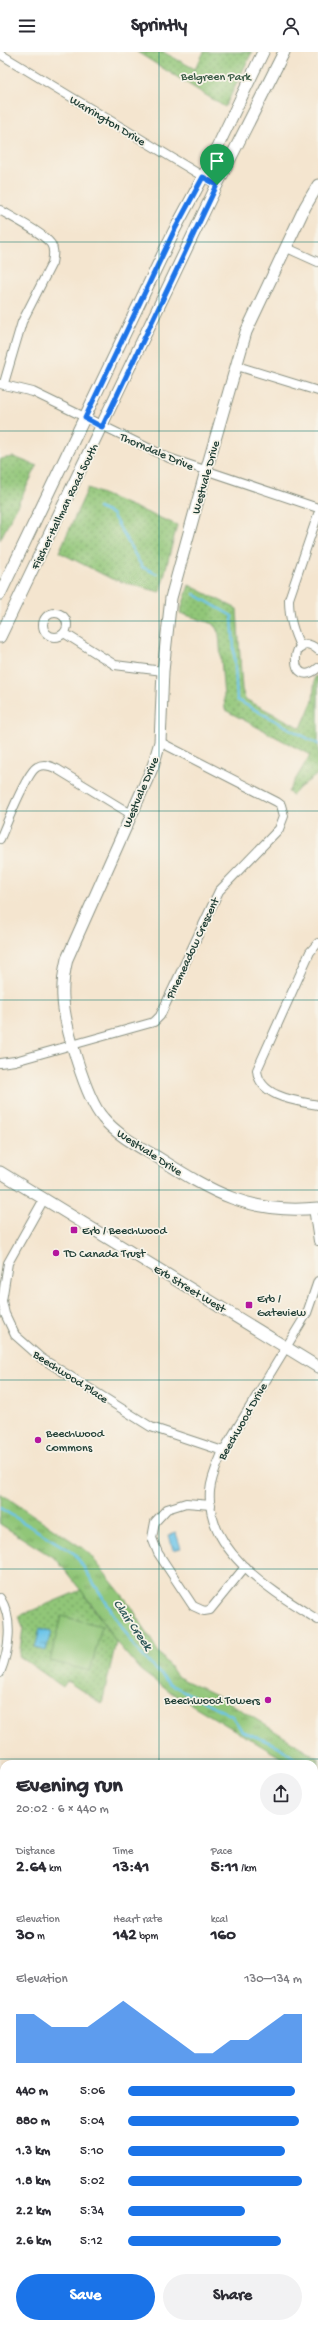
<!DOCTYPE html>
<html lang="en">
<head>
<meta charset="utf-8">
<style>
  :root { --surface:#fff; --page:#f2f2f3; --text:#2b2b33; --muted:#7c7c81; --accent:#1a73e8 }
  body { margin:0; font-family:"Gochi Hand",sans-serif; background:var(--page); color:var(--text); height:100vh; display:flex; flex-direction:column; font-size:15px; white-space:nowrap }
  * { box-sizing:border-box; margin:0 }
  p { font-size:13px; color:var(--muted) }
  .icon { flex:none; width:22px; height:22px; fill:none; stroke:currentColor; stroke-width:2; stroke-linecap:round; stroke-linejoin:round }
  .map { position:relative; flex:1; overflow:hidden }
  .drawer { position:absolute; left:0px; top:1708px; width:318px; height:568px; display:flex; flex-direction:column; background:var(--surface); border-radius:12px 12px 0 0; box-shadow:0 2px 10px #0003 }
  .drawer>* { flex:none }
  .pin { position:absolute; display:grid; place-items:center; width:34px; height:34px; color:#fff; margin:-41px -17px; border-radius:50% 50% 50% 0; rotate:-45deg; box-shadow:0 0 4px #0007 }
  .pin .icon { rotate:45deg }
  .round { display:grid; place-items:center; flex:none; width:42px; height:42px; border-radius:21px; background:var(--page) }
  .overview { display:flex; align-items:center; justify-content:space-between; height:68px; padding:0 16px }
  h1 { font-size:22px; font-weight:700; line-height:30px }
  .figures { display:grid; grid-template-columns:repeat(3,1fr); gap:6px; height:68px; padding:4px 16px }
  .figures div { display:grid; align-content:center }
  .figures b { font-size:17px; font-weight:700 }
  .figures small { font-size:11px; font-weight:400 }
  .figures p { font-size:11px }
  .chart { height:112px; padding:8px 16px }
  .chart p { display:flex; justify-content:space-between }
  .chart svg { width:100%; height:72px; margin-top:4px; fill:var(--accent); opacity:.7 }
  .primary-button { display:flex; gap:8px; margin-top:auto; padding:8px 16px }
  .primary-button a { flex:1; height:46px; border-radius:24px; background:var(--accent); color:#fff; font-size:16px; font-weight:700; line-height:46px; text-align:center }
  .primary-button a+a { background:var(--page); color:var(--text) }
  ul { padding:0 16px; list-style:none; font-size:13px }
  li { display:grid; grid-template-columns:64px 48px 1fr; align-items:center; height:30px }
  li i { height:10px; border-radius:5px; background:var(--accent) }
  header { display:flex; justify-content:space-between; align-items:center; height:52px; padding:0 16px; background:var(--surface); font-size:18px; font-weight:700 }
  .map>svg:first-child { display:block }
</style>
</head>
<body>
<header><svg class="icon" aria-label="menu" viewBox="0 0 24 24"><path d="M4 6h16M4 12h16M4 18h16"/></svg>Sprintly<svg class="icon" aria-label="person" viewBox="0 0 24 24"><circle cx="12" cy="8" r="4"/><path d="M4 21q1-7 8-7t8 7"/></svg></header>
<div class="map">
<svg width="318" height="2276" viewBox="0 0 318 2276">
  <defs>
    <pattern id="grass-tufts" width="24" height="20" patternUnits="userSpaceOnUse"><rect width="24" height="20" fill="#91c678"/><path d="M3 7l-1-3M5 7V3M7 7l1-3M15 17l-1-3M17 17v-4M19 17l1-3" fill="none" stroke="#76a263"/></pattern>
    <pattern id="park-dots" width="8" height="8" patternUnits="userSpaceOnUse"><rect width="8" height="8" fill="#91c678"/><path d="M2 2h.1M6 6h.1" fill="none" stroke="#76a263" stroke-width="1.8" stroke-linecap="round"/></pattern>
    <pattern id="water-ripples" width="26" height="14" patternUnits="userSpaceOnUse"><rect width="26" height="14" fill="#6bc4e9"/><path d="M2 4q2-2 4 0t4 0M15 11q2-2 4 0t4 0" fill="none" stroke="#57a0be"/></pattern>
  </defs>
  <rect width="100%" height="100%" fill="#f7f3e8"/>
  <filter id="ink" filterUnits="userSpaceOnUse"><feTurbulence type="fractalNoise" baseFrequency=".025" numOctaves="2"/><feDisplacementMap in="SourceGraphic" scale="8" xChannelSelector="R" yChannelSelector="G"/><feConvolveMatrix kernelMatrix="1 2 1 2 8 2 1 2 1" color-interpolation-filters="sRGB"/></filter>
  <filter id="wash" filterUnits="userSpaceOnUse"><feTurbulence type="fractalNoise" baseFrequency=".012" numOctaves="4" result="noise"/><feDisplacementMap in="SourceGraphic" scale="16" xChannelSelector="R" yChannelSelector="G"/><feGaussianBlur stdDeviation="0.9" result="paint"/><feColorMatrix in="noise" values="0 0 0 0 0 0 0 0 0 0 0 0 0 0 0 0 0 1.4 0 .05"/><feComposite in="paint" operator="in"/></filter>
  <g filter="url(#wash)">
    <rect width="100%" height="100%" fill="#f4e5cf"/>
    <path fill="url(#grass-tufts)" stroke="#588256" d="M0,1441l87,58 44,55 26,44 21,27 44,21 96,60 -4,6h-22l-125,-74 -27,-20 -24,-28 -23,-36 -36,-46 -57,-36z"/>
    <g fill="url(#park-dots)" stroke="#588256">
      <path d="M137,0h26l32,17 9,-17h48l-27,55z"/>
      <path d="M14,405l23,9 -37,74v-81z"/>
      <path d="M88,436l89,37 -17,67 -48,-13 -53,-27z"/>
      <path d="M189,533l48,24 5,80 3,10 56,29 12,-28 2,-23 3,-1v98l-19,14 -6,7 -5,-3 22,-37 -85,-45 -6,-76 -5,-10 -34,-11z"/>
      <path d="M81,1538l35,52 -14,62 -35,-23 -4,6 -44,-31 4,-28 -4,-12z"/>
      <path d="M318,1705v196l-4,2v-191z"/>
      <path d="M0,1764l4,3v68l-4,1z"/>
    </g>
    <path fill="#91c678" stroke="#588256" d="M61,1564l41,10 -12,45 -40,-10z"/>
    <g fill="url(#water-ripples)" stroke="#45808e">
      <path d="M176,1481l5,15 -8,2 -4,-15z"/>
      <path d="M40,1577l11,3 -5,19 -11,-3z"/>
    </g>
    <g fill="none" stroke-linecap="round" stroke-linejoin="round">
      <g stroke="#6bc4e9" stroke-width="2.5">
        <path d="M98,456l14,6 30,53 15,7"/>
        <path d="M194,542l38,22 5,84 81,44"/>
        <path d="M0,1456l75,46 61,95 34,35 62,32 10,15 36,15 24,18"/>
      </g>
    </g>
  </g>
  <g filter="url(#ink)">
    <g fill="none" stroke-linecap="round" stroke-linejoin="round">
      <defs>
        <g id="street">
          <path d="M0,2l217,131"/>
          <path d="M0,158c13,8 42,22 51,34 4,6 2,12 1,19l-30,59 -18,61"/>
          <path d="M287,196l31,14"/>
          <path d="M237,314l81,25"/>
          <path d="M0,332l33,8 136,66 149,50"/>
          <circle cx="55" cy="573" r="12"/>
          <path d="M64,581l51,32 48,6"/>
          <path d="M301,596c-8,-17 -12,-30 -12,-49l29,-85"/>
          <path d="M318,598c-29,-25 -30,43 0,18"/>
          <path d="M0,787c6,-14 27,-67 37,-72 7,-4 14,-1 20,2l74,45"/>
          <path d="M318,891l-8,9 -53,118c2,27 39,31 61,35"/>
          <path d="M0,1011l15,-2 139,-39 6,-6 59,-125 60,-62 5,-13 -3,-11 -4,-3 -117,-60"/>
          <path d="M44,1147l-36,64 -6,38 3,13 10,21 26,23 110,69 72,24"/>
          <path d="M313,1156l5,33"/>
          <path d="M318,1229l-11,32 -84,138c-5,12 -12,26 -13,40 -5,61 64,101 108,129"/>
          <path d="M211,1453l-25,-2 -19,6 -12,13 -3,16 6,15 35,53 11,5 6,-1 35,-43"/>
          <path d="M0,1546c14,21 9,53 0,75"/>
          <path d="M0,1908l4,-3"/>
          <path d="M314,1969l4,-2"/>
          <path d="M0,2012l4,3"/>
          <path d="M314,2253l4,-13"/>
          <path d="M182,2276l1,-4"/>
          <path d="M307,2276l1,-4"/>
        </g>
        <g id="secondary">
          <path d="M318,133l-13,22 -59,125 -40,139 -35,127 -8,73 -3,71 -7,24 -86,193c-3,13 -5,25 -4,39 1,26 23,101 40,120 14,17 35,28 54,39 55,35 93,58 161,51"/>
          <path d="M0,542l174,-363 29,-54 60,-125"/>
          <path d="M0,585l217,-452 67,-133"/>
          <path d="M0,1120l318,195"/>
        </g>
      </defs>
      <use href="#street" stroke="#8a9182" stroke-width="10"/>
      <use href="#secondary" stroke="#8a9182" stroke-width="13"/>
      <use href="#street" stroke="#fff" stroke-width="8"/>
      <use href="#secondary" stroke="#fff" stroke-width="11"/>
    </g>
  </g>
  <g fill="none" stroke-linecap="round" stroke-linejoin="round" filter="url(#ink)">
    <defs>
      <path id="route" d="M203,125l14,8 -115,242 -17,-9 89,-187z"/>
    </defs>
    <use href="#route" stroke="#fff" stroke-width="8"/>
    <use href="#route" stroke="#1a73e8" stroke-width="5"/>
  </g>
  <path fill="none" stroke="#0f766e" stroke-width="1" stroke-opacity="0.55" d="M159,0v1712M0,190h318M0,379h318M0,569h318M0,759h318M0,948h318M0,1138h318M0,1328h318M0,1517h318M0,1707h318M0,1897h4M314,1897h4M0,2086h4M314,2086h4M159,2272v4"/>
  <g fill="#b5179e" stroke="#f7f3e8" stroke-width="1.5">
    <rect x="70" y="1174" width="8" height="8" rx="2"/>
    <circle cx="56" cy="1201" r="4"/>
    <rect x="245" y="1249" width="8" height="8" rx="2"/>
    <circle cx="38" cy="1388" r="4"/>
    <circle cx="268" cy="1648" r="4"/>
  </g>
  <g text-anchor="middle" stroke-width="3.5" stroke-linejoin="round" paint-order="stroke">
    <g font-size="12" fill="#365842" stroke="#f7f3e8">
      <text x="216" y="28">Belgreen Park</text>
    </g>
    <g font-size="12" fill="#1f3d34" stroke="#f7f3e8">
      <text transform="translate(108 68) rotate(31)" y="4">Warrington Drive</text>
      <text transform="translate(157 399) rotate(23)" y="4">Thorndale Drive</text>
      <text transform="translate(205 425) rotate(-74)" y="4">Westvale Drive</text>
      <text transform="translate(64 454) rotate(-64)" y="4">Fischer-Hallman Road South</text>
      <text transform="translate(140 740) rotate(-67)" y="4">Westvale Drive</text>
      <text transform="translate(192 896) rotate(-65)" y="4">Pinemeadow Crescent</text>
      <text transform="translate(150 1100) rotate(33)" y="4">Westvale Drive</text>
      <text transform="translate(190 1236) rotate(31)" y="4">Erb Street West</text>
      <text transform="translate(71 1324) rotate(33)" y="4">Beechwood Place</text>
      <text transform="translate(242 1369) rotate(-60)" y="4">Beechwood Drive</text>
    </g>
    <g font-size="12" fill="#1f3d34" stroke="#f7f3e8" text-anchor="start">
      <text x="82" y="1182">Erb / Beechwood</text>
      <text x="64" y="1205">TD Canada Trust</text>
      <text x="257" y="1250">Erb /<tspan x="257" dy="14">Gateview</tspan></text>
      <text x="46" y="1385">Beechwood<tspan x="46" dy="14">Commons</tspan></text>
      <text x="260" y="1652" text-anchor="end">Beechwood Towers</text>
    </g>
    <g font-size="13" font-style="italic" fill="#2e5858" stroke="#f7f3e8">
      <text transform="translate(134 1572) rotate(55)" y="5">Clair Creek</text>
    </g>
  </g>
</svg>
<div class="pin" style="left:217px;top:133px;background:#1e9e55"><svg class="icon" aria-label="arrive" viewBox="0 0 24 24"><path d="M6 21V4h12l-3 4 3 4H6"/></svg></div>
<section class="drawer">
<div class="overview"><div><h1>Evening run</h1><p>20:02 · 6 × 440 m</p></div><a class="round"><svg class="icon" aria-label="share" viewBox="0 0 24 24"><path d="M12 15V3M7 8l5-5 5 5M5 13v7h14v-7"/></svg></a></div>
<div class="figures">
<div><p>Distance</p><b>2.64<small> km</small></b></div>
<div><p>Time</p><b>13:41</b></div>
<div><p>Pace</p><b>5:11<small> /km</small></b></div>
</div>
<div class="figures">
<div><p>Elevation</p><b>30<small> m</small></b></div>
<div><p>Heart rate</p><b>142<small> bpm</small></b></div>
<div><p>kcal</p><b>160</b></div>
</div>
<div class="chart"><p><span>Elevation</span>130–134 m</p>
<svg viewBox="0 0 160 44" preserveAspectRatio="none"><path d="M0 44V14L10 14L20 22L30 22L40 22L50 14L60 6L70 14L80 22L90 30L100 38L110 38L120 30L130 30L140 22L150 14L160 14V44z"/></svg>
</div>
<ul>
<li><b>440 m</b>5:06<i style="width:96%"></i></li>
<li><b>880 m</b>5:04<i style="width:98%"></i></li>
<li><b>1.3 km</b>5:10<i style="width:90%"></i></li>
<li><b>1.8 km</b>5:02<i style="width:100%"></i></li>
<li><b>2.2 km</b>5:34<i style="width:67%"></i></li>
<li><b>2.6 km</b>5:12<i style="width:88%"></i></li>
</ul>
<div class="primary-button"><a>Save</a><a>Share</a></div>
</section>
</div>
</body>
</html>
